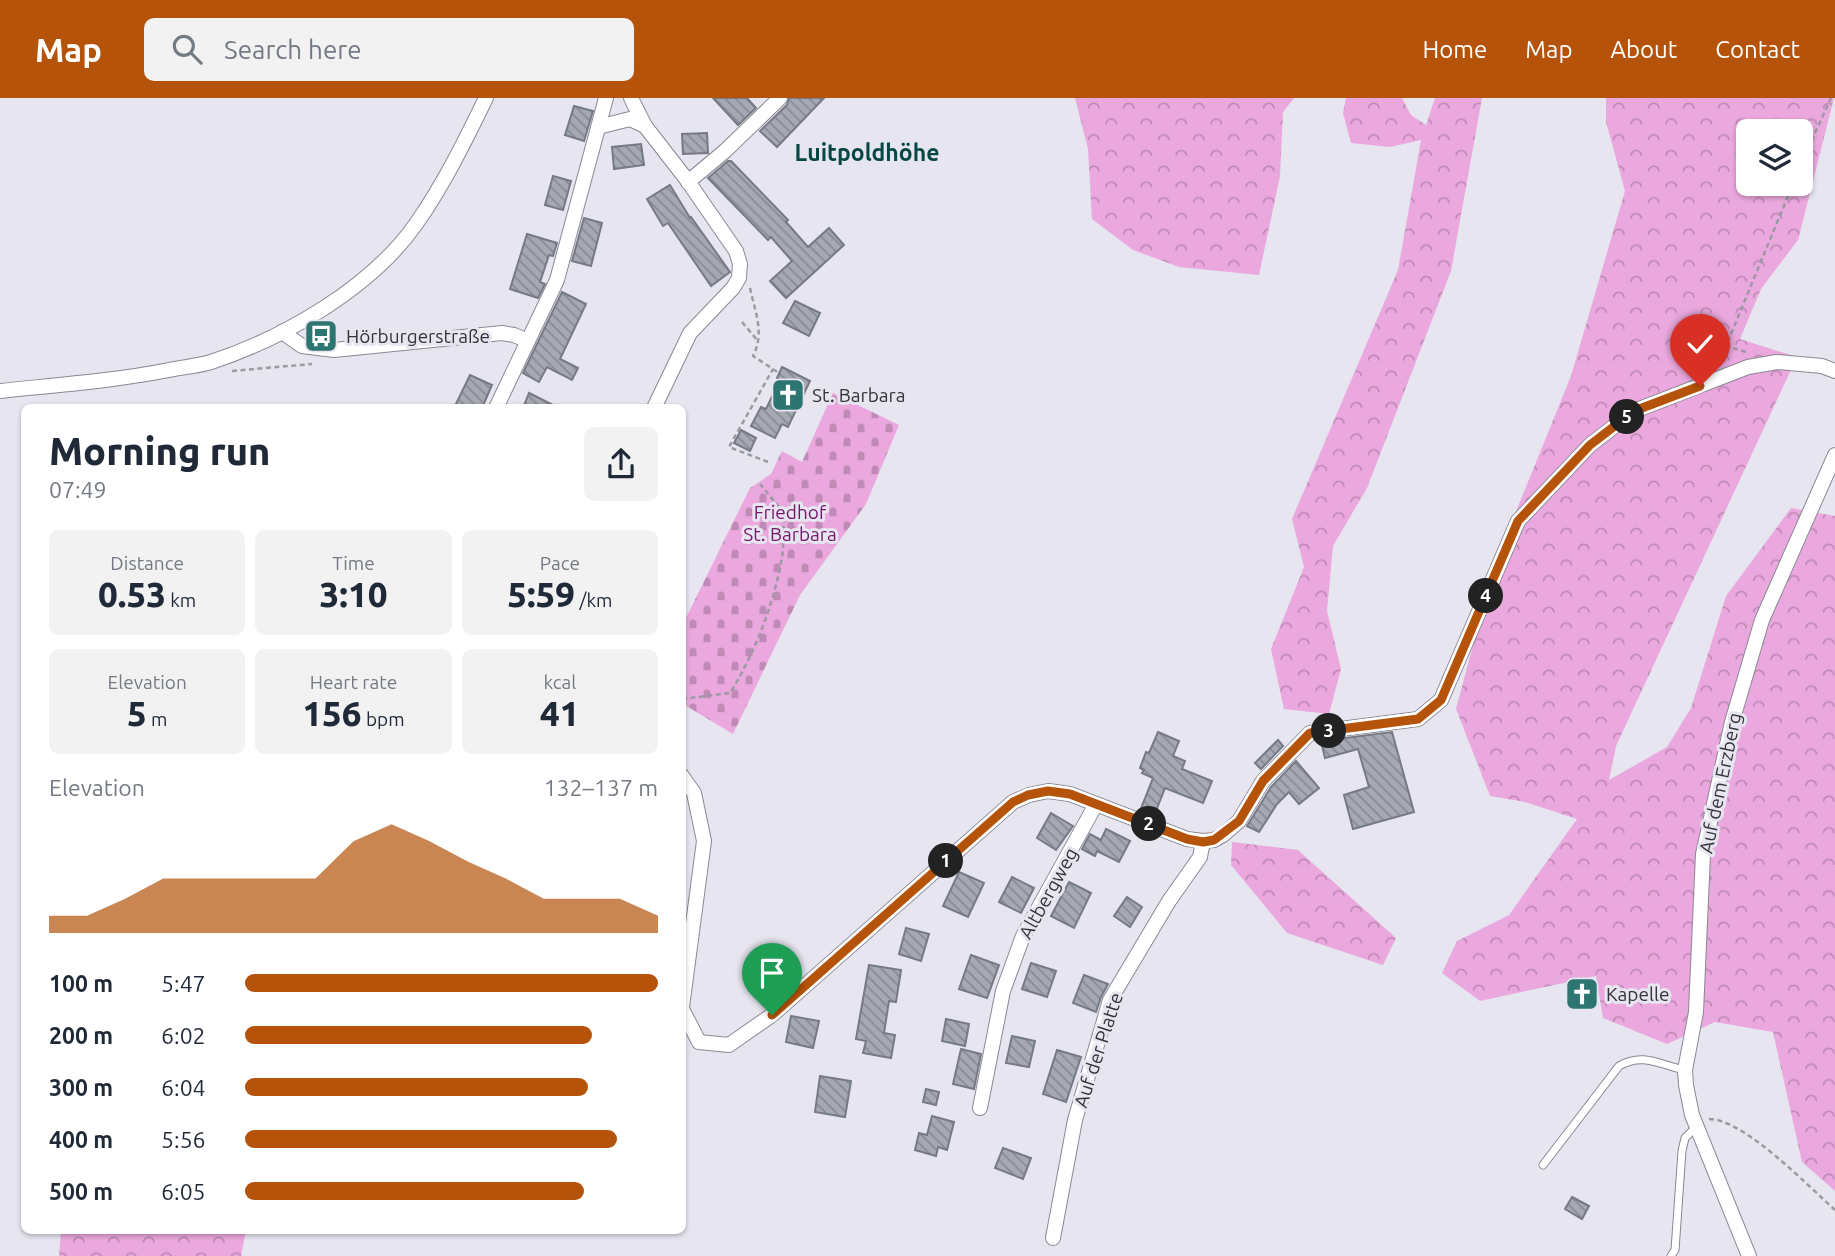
<!DOCTYPE html>
<html lang="en">
<head>
<meta charset="utf-8">
<style>
  :root { --surface:#fff; --page:#f2f2f3; --text:#1f2937; --muted:#747a83; --accent:#b45309 }
  body { margin:0; font-family:Ubuntu,sans-serif; background:var(--page); color:var(--text); height:100vh; display:flex; flex-direction:column; font-size:26px; white-space:nowrap }
  * { box-sizing:border-box; margin:0 }
  p { font-size:23px; color:var(--muted) }
  .icon { flex:none; width:38px; height:38px; fill:none; stroke:currentColor; stroke-width:2; stroke-linecap:round; stroke-linejoin:round }
  .map { position:relative; flex:1; overflow:hidden }
  .side { position:absolute; left:21px; top:306px; width:665px; height:830px; display:flex; flex-direction:column; background:var(--surface); border-radius:10px; box-shadow:0 2px 5px #0004 }
  .side>* { flex:none }
  .fabs { position:absolute; left:1736px; top:21px; display:grid; gap:14px }
  .fabs a { display:grid; place-items:center; width:77px; height:77px; border-radius:10px; background:var(--surface); box-shadow:0 2px 5px #0004; font-size:35px }
  .pin { position:absolute; display:grid; place-items:center; width:60px; height:60px; color:#fff; margin:-72px -30px; border-radius:50% 50% 50% 0; rotate:-45deg; box-shadow:0 0 7px #0007 }
  .pin .icon { rotate:45deg }
  .km { position:absolute; width:35px; height:35px; margin:-18px; border-radius:50%; background:#222; color:#fff; font-size:19px; line-height:35px; text-align:center }
  .round { display:grid; place-items:center; flex:none; width:74px; height:74px; border-radius:10px; background:var(--page) }
  .head { display:flex; align-items:center; justify-content:space-between; height:119px; padding:0 28px }
  h1 { font-size:38px; font-weight:800; line-height:52px }
  .figures { display:grid; grid-template-columns:repeat(3,1fr); gap:10px; height:119px; padding:7px 28px }
  .figures div { display:grid; align-content:center; border-radius:10px; background:var(--page); text-align:center }
  .figures b { font-size:35px; font-weight:800 }
  .figures small { font-size:19px; font-weight:400 }
  .figures p { font-size:19px }
  .chart { height:196px; padding:14px 28px }
  .chart p { display:flex; justify-content:space-between }
  .chart svg { width:100%; height:126px; margin-top:7px; fill:var(--accent); opacity:.7 }
  ul { padding:0 28px; list-style:none; font-size:23px }
  li { display:grid; grid-template-columns:112px 84px 1fr; align-items:center; height:52px }
  li i { height:18px; border-radius:9px; background:var(--accent) }
  header { display:flex; align-items:center; gap:42px; box-sizing:border-box; height:98px; padding:0 35px; background:var(--accent); color:#fff }
  header strong { font-size:33px }
  nav { display:flex; gap:38px; margin-inline-start:auto; font-size:24px }
  .search { width:490px; height:63px; background:var(--page); display:flex; align-items:center; gap:18px; box-sizing:border-box; padding:0 24px; border-radius:10px; color:var(--muted); font-size:26px }
  .map>svg:first-child { display:block }
</style>
</head>
<body>
<header>
<strong>Map</strong>
<div class="search"><svg class="icon" aria-label="search" viewBox="0 0 24 24"><circle cx="10" cy="10" r="6"/><path d="M15 15l6 6"/></svg>Search here</div>
<nav><a>Home</a><a>Map</a><a>About</a><a>Contact</a></nav>
</header>
<div class="map">
<svg width="1835" height="1158" viewBox="0 0 1835 1158">
  <defs>
    <pattern id="forest-crowns" width="20" height="18" patternUnits="userSpaceOnUse" patternTransform="scale(1.75)"><rect width="20" height="18" fill="#eba8de"/><path d="M2 6a3 3 0 1 1 6 0M12 15a3 3 0 1 1 6 0" fill="none" stroke="#bf8ab5"/></pattern>
    <pattern id="cemetery-stones" width="16" height="16" patternUnits="userSpaceOnUse" patternTransform="scale(1.75)"><rect width="16" height="16" fill="#eba8de"/><path d="M2 7V4a2 2 0 0 1 4 0v3zM10 15v-3a2 2 0 0 1 4 0v3z" fill="#bf8ab5"/></pattern>
    <pattern id="building-back-hatch" width="6" height="6" patternUnits="userSpaceOnUse" patternTransform="scale(1.75)"><rect width="6" height="6" fill="#a6a9b4"/><path d="M-1 5l2 2M0 0l6 6M5-1l2 2" fill="none" stroke="#888a93"/></pattern>
  </defs>
  <rect width="100%" height="100%" fill="#e6e5f0"/>
  <g fill="url(#forest-crowns)" fill-rule="evenodd">
    <path d="M1075,0h219l-11,14 -3,64 -21,99 -80,-8 -46,-17 -41,-31 -4,-70z"/>
    <path d="M1346,0h56l9,17 15,10 9,-27h47l-31,173 -84,217 -34,58 -6,65 14,58 -12,45 -45,-5 -13,-60 33,-82 -12,-48 106,-249 23,-130 -31,7 -39,-4 -8,-30z"/>
    <path d="M1606,0h228l-36,142 -37,49 -21,50 57,18 -181,389 -7,34 58,-33 24,-39 35,-112 65,-88 44,8v675l-33,-29 -29,-130 -58,-10 -48,22 -64,-26 -7,-42 -116,25 -38,-28 15,-32 52,-26 68,-96 -52,-17 -35,-6 -34,-87 39,-146 76,-187 54,-185 -19,-69zM1748,33h53v53h-53z"/>
    <path d="M1232,744l66,8 98,88 -13,27 -96,-32 -56,-68z"/>
    <path d="M61,1132h185l-5,26h-182z"/>
  </g>
  <path fill="url(#cemetery-stones)" d="M833,295l66,32 -33,79 -66,91 -67,139 -50,-30v-80l67,-136 21,-14 11,-23 20,11z"/>
  <g fill="url(#building-back-hatch)" stroke="#767a84" stroke-width="2">
    <path d="M713,0h34l9,10 -18,17z"/>
    <path d="M789,0h35l-47,49 -17,-16 27,-26z"/>
    <path d="M574,8l19,5 -9,30 -19,-6z"/>
    <path d="M707,35l1,20 -25,1 -1,-20z"/>
    <path d="M641,46l3,21 -30,4 -2,-22z"/>
    <path d="M728,63h3l57,59 -2,2 22,25 21,-19 15,17 -58,53 -16,-17 22,-20 -21,-24 -3,3 -60,-62z"/>
    <path d="M553,78l18,5 -8,29 -18,-5z"/>
    <path d="M670,87l20,33 1,-1 39,55 -19,14 -43,-63 -5,3 -16,-27z"/>
    <path d="M584,120l18,5 -11,43 -19,-5z"/>
    <path d="M527,136l30,9 -4,13 -4,-1 -9,27 5,2 -7,14 -28,-9z"/>
    <path d="M562,194l24,12 -26,55 18,9 -6,12 -25,-13 -8,15 -16,-9z"/>
    <path d="M795,203l25,12 -11,23 -26,-13z"/>
    <path d="M782,269l28,14 -22,46 -6,-3 -7,14 -24,-12 10,-19 5,2 14,-29 -3,-2z"/>
    <path d="M470,277l22,10 -10,23h-28z"/>
    <path d="M529,295l30,15h-36z"/>
    <path d="M741,332l15,8 -6,13 -16,-8z"/>
    <path d="M1158,634l21,9 -6,15 12,5 -3,8 30,12 -9,22 -38,-15 -11,28 -14,-5 13,-33 -11,-5 2,-3 -4,-2 6,-16 3,1z"/>
    <path d="M1392,634l22,80 -61,17 -9,-34 25,-8 -11,-38 -33,9 -4,-17z"/>
    <path d="M1278,642l5,6 -22,23 -6,-6z"/>
    <path d="M1296,663l23,27 -20,16 -10,-12 -12,12 -18,28 -12,-6 24,-39z"/>
    <path d="M1051,715l22,13 -17,24 -19,-12z"/>
    <path d="M1106,731l24,12 -11,21 -22,-11 -2,5 -13,-7 8,-15 11,6z"/>
    <path d="M959,774l25,11 -16,34 -25,-11z"/>
    <path d="M1012,779l22,11 -13,25 -22,-11z"/>
    <path d="M1069,784l22,11 -17,35 -23,-12z"/>
    <path d="M1127,799l15,10 -12,20 -16,-11z"/>
    <path d="M906,830l23,6 -8,27 -22,-7z"/>
    <path d="M971,857l28,10 -12,33 -28,-9z"/>
    <path d="M1031,865l25,8 -9,26 -25,-8z"/>
    <path d="M869,867l32,5 -5,32 -7,-1 -5,32 11,2 -4,23 -28,-5 3,-12 -10,-2z"/>
    <path d="M1084,877l24,9 -7,13 -5,15 -23,-9z"/>
    <path d="M791,918l28,5 -6,27 -27,-6z"/>
    <path d="M946,921l23,5 -4,22 -23,-5z"/>
    <path d="M1012,938l23,5 -6,26 -23,-4z"/>
    <path d="M961,951l20,5 -7,35 -21,-5z"/>
    <path d="M1057,952l24,7 -15,45 -23,-8z"/>
    <path d="M820,978l31,5 -6,36 -30,-5z"/>
    <path d="M926,991l13,3 -3,13 -13,-3z"/>
    <path d="M932,1018l22,6 -7,28 -9,-3 -2,9 -21,-6 4,-17 8,2z"/>
    <path d="M1003,1050l28,10 -8,21 -28,-11z"/>
    <path d="M1572,1099l17,9 -7,13 -17,-10z"/>
  </g>
  <g fill="none" stroke-linecap="round" stroke-linejoin="round">
    <defs>
      <g id="service">
        <path d="M1543,1067l76,-99c24,-14 41,-1 66,4"/>
        <path d="M1671,1158l4,-6 7,-99 3,-13 12,-12"/>
      </g>
      <g id="minor">
        <path d="M631,0l14,28 42,54 49,71 4,13 -1,14 -6,10 -43,45 -36,75"/>
        <path d="M598,29l32,-8 15,7"/>
        <path d="M688,84l37,-31 55,-53"/>
        <path d="M282,234l20,14 32,4 168,-17 12,2 14,6"/>
        <path d="M0,293c57,-6 113,-10 169,-21 14,-3 29,-4 42,-8 73,-24 160,-74 205,-138 28,-40 49,-83 70,-126"/>
        <path d="M496,310l61,-128 49,-182"/>
        <path d="M682,678l12,17 10,48 -22,166"/>
        <path d="M682,911l17,33 30,3 43,-30 241,-213 16,-7 19,-4 22,3 117,45 16,2 11,-1 9,-5 16,-14 24,-40 47,-48 108,-14 23,-19 77,-179 72,-76 44,-34 114,-44 29,-5 45,4 13,5"/>
        <path d="M980,1010l23,-117 20,-55 73,-132"/>
        <path d="M1053,1140l22,-118 35,-120 59,-99 31,-44 3,-16"/>
        <path d="M1749,1158l-57,-141 -6,-30 -1,-15 11,-58 7,-158 29,-132 30,-102 73,-165"/>
      </g>
    </defs>
    <use href="#service" stroke="#8a8893" stroke-width="9"/>
    <use href="#minor" stroke="#8a8893" stroke-width="16"/>
    <g stroke="#9a9aa2" stroke-width="2.5" stroke-dasharray="5 3.5" stroke-linecap="butt">
      <path d="M1801,66l30,-66"/>
      <path d="M750,190c5,24 15,45 3,68l26,17"/>
      <path d="M742,224l16,19"/>
      <path d="M1746,254l-20,-6 67,-162"/>
      <path d="M1714,266l12,-18"/>
      <path d="M232,273l80,-7"/>
      <path d="M768,364l-39,-15 44,-78"/>
      <path d="M682,601l48,-6c25,-40 44,-89 52,-136 2,-14 1,-29 2,-44l-24,-29"/>
      <path d="M1709,1021c35,0 99,67 126,91"/>
    </g>
    <use href="#service" stroke="#fff" stroke-width="7"/>
    <use href="#minor" stroke="#fff" stroke-width="14"/>
  </g>
  <g fill="none" stroke-linecap="round" stroke-linejoin="round">
    <defs>
      <path id="route" d="M772,917l241,-213 15,-7 20,-4 22,3 117,45 16,3 11,-2 25,-19 24,-40 47,-48 108,-14 23,-19 77,-179 72,-76 44,-34 66,-25"/>
    </defs>
    <use href="#route" stroke="#fff" stroke-width="14"/>
    <use href="#route" stroke="#b45309" stroke-width="9"/>
  </g>
  <defs>
    <symbol id="bus-square" viewBox="-11 -11 22 22"><rect x="-9" y="-9" width="18" height="18" rx="4" fill="#2d7571" stroke="#e6e5f0"/><path d="M-5-6H5V4H4V6H2V4H-2V6H-4V4H-5ZM-3.5-4V0h7V-4ZM-3.5 1.2v1.5H-2V1.2ZM2 1.2v1.5H3.5V1.2Z" fill="#fff"/></symbol>
    <symbol id="church-square" viewBox="-11 -11 22 22"><rect x="-9" y="-9" width="18" height="18" rx="4" fill="#2d7571" stroke="#e6e5f0"/><path d="M-1.2-6h2.4v3.5h3.3v2.4h-3.3V6h-2.4V-.1h-3.3v-2.4h3.3Z" fill="#fff"/></symbol>
  </defs>
  <g fill-rule="evenodd">
    <use href="#bus-square" x="302" y="219" width="38" height="38"/>
    <use href="#church-square" x="769" y="278" width="38" height="38"/>
    <use href="#church-square" x="1563" y="877" width="38" height="38"/>
  </g>
  <g text-anchor="middle" stroke-width="6" stroke-linejoin="round" paint-order="stroke">
    <g font-size="19" fill="#343438" stroke="#e6e5f0" text-anchor="start">
      <text x="346" y="245">Hörburgerstraße</text>
      <text x="812" y="304">St. Barbara</text>
      <text x="1606" y="903">Kapelle</text>
    </g>
    <g font-size="19" fill="#76166b" stroke="#e6e5f0">
      <text x="790" y="421">Friedhof<tspan x="790" dy="22">St. Barbara</tspan></text>
    </g>
    <g font-size="19" fill="#343438" stroke="#e6e5f0">
      <text transform="translate(1720 685) rotate(-78)" y="7">Auf dem Erzberg</text>
      <text transform="translate(1048 795) rotate(-61)" y="7">Altbergweg</text>
      <text transform="translate(1098 952) rotate(-72)" y="7">Auf der Platte</text>
    </g>
    <g font-size="23" font-weight="bold" fill="#054743" stroke="#e6e5f0">
      <text x="867" y="63">Luitpoldhöhe</text>
    </g>
  </g>
</svg>
<div class="fabs">
<a><svg class="icon" aria-label="layers" viewBox="0 0 24 24"><path d="M12 4l9 5-9 5-9-5zM3 14l9 5 9-5"/></svg></a>
</div>
<div class="pin" style="left:772px;top:917px;background:#1e9e55"><svg class="icon" aria-label="arrive" viewBox="0 0 24 24"><path d="M6 21V4h12l-3 4 3 4H6"/></svg></div>
<div class="pin" style="left:1700px;top:288px;background:#d93025"><svg class="icon" aria-label="check" viewBox="0 0 24 24"><path d="M5 12l5 5 9-10"/></svg></div>
<b class="km" style="left:946px;top:763px">1</b>
<b class="km" style="left:1149px;top:726px">2</b>
<b class="km" style="left:1329px;top:633px">3</b>
<b class="km" style="left:1486px;top:498px">4</b>
<b class="km" style="left:1627px;top:319px">5</b>
<section class="side">
<div class="head"><div><h1>Morning run</h1><p>07:49</p></div><a class="round"><svg class="icon" aria-label="share" viewBox="0 0 24 24"><path d="M12 15V3M7 8l5-5 5 5M5 13v7h14v-7"/></svg></a></div>
<div class="figures">
<div><p>Distance</p><b>0.53<small> km</small></b></div>
<div><p>Time</p><b>3:10</b></div>
<div><p>Pace</p><b>5:59<small> /km</small></b></div>
</div>
<div class="figures">
<div><p>Elevation</p><b>5<small> m</small></b></div>
<div><p>Heart rate</p><b>156<small> bpm</small></b></div>
<div><p>kcal</p><b>41</b></div>
</div>
<div class="chart"><p><span>Elevation</span>132–137 m</p>
<svg viewBox="0 0 160 44" preserveAspectRatio="none"><path d="M0 44V38L10 38L20 32L30 25L40 25L50 25L60 25L70 25L80 12L90 6L100 12L110 19L120 25L130 32L140 32L150 32L160 38V44z"/></svg>
</div>
<ul>
<li><b>100 m</b>5:47<i style="width:100%"></i></li>
<li><b>200 m</b>6:02<i style="width:84%"></i></li>
<li><b>300 m</b>6:04<i style="width:83%"></i></li>
<li><b>400 m</b>5:56<i style="width:90%"></i></li>
<li><b>500 m</b>6:05<i style="width:82%"></i></li>
</ul>
</section>
</div>
</body>
</html>
